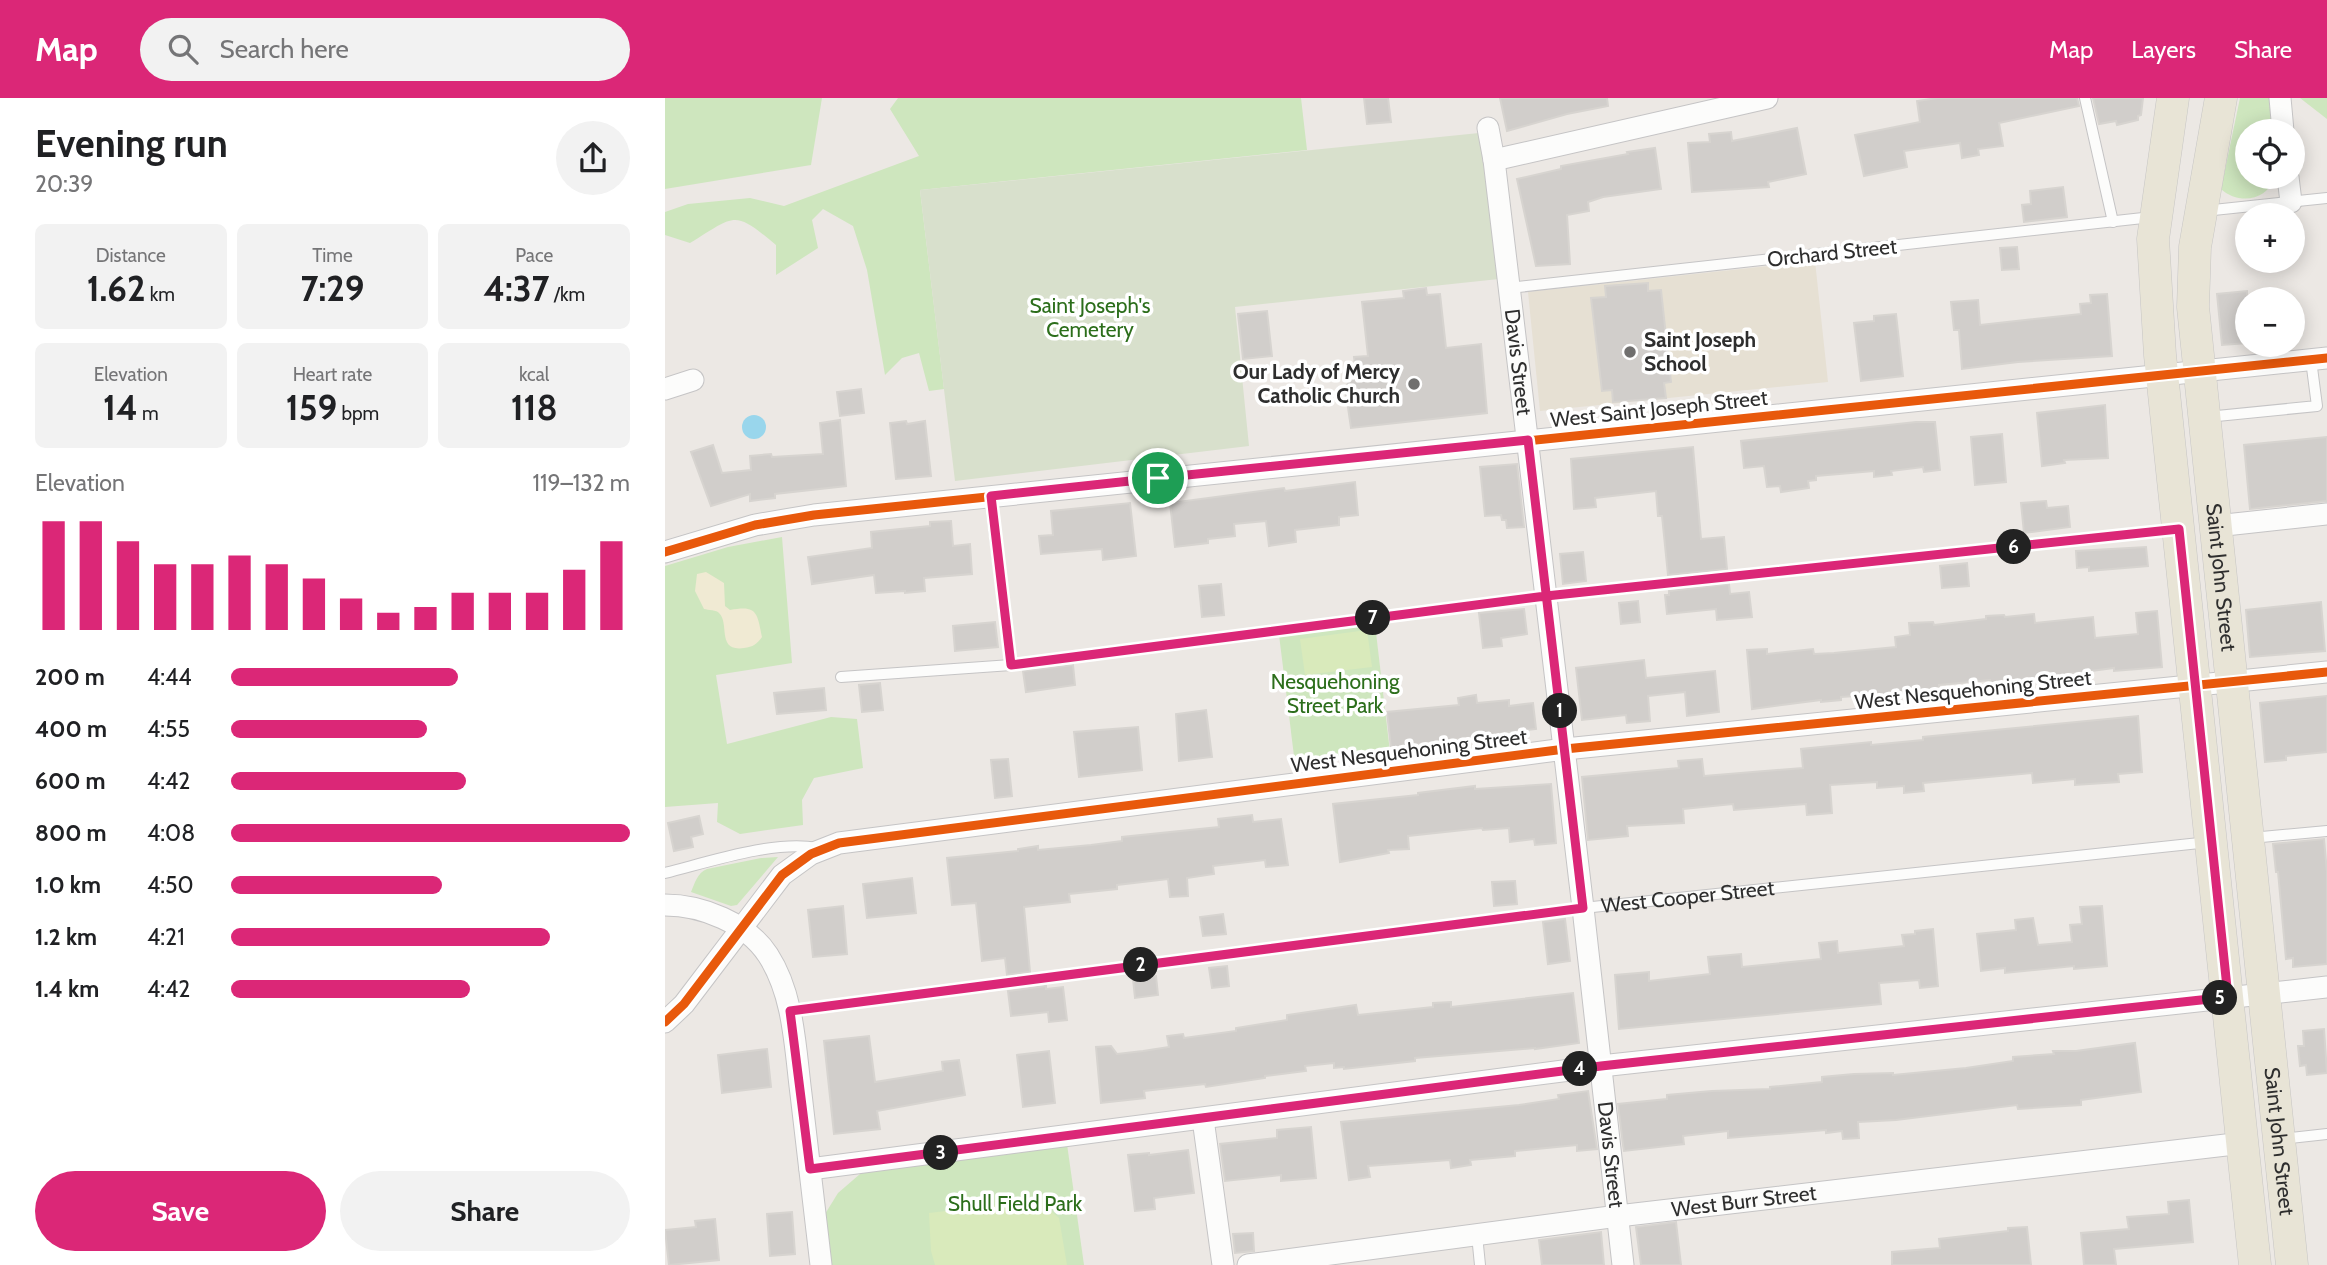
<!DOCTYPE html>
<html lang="en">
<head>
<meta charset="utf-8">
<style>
  :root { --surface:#fff; --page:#f2f2f2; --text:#202124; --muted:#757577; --accent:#db2777 }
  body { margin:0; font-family:Cabin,sans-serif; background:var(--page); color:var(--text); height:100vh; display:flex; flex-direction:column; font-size:26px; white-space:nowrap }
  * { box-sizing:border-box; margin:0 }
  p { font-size:23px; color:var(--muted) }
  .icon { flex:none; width:38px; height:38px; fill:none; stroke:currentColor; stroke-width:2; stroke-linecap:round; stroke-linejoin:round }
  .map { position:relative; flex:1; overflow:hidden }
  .drawer { display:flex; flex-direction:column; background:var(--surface); width:665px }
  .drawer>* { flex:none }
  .buttons { position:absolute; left:1570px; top:21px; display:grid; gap:14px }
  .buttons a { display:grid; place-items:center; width:70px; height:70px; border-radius:50%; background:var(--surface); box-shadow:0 4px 18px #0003; font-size:35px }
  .pin { position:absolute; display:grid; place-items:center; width:60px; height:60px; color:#fff; margin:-30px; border:4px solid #fff; border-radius:50%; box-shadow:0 2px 7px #0007 }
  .km { position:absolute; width:35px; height:35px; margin:-18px; border-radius:50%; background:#222; color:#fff; font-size:19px; line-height:35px; text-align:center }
  .round { display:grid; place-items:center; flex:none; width:74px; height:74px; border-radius:37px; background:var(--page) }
  .headline { display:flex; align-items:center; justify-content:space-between; height:119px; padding:0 35px }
  h1 { font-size:38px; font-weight:800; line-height:52px }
  .stats { display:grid; grid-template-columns:repeat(3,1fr); gap:10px; height:119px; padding:7px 35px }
  .stats div { display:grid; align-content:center; border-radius:10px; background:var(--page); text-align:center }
  .stats b { font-size:35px; font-weight:800 }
  .stats small { font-size:19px; font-weight:400 }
  .stats p { font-size:19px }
  .chart { height:196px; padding:14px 35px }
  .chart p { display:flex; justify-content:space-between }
  .chart svg { width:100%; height:126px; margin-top:7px; stroke:var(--accent); stroke-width:6 }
  .cta { display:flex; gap:14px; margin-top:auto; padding:14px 35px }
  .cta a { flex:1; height:80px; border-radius:42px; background:var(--accent); color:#fff; font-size:28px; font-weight:800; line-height:80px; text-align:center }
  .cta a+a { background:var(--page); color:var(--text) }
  ul { padding:0 35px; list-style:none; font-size:23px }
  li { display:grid; grid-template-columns:112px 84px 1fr; align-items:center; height:52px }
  li i { height:18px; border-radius:9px; background:var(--accent) }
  header { display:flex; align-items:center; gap:42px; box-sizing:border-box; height:98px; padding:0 35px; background:var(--accent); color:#fff }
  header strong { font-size:33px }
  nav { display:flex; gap:38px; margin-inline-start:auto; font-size:24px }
  .search { width:490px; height:63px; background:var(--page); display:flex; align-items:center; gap:18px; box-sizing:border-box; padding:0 24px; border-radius:38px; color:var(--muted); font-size:26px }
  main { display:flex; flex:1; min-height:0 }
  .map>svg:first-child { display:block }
</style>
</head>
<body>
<header>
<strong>Map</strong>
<div class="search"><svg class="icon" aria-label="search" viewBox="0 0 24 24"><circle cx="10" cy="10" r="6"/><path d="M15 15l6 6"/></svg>Search here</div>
<nav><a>Map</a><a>Layers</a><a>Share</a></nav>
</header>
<main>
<section class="drawer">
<div class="headline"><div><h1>Evening run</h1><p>20:39</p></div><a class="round"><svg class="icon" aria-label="share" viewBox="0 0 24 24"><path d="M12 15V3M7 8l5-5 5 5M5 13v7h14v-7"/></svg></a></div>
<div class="stats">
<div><p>Distance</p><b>1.62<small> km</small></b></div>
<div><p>Time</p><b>7:29</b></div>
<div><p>Pace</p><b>4:37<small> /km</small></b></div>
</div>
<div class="stats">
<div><p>Elevation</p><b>14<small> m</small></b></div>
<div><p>Heart rate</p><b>159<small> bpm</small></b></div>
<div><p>kcal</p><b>118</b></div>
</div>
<div class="chart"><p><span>Elevation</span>119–132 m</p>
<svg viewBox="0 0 160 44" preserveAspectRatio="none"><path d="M5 44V6M15 44V6M25 44V13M35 44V21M45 44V21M55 44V18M65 44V21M75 44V26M85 44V33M95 44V38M105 44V36M115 44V31M125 44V31M135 44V31M145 44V23M155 44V13"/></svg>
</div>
<ul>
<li><b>200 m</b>4:44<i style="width:57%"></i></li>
<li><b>400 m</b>4:55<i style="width:49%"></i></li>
<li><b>600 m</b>4:42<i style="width:59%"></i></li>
<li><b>800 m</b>4:08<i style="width:100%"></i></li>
<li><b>1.0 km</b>4:50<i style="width:53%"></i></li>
<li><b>1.2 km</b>4:21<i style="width:80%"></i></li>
<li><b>1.4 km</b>4:42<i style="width:60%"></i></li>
</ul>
<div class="cta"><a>Save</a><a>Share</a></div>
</section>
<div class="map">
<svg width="1662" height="1167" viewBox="0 0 1662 1167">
  <rect width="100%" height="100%" fill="#ece8e4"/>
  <path fill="#e6e0d3" d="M1150,163l13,121 -288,29 -12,-119z"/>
  <g fill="#cee6be">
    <path d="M0,0h157l-11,67 -146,24z"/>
    <path d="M233,0h403l6,52 -387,40 24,199 -15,2 -10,-38 -17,5 -17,17 -18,-105 -14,-44 -30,-17 -11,11 6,28 -42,27v-30c-43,-36 -40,-30 -86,-2l-25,-8v-23l23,-8 62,-6 34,8 135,-50 -29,-47z"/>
    <path d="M1575,0h29l3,33h-25v46h27c-6,24 -36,28 -53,12z"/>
    <path d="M1635,0h27v21z"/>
    <path d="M117,439l10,126 -76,12 11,69 104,-27 26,2 6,49 -49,10 -12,22 1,25 -63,9 -23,-12 1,-19 -53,4v-241l63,-19z"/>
    <path d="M710,526l15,128 -95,12 -16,-129z"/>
    <path d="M113,759l-41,48 -6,1 -40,-14c4,-9 6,-19 16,-23l54,-11z"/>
    <path d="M401,1039l18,128h-263l4,-51 13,-21 37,-32z"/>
  </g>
  <path fill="#f0ead3" d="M41,474l18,11 1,23 5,4c27,-5 27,2 32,27 -5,7 -9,10 -18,11 -28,4 -14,-25 -25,-35 -2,-3 -11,-3 -15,-4l-9,-18 2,-17z"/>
  <path fill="#d8e0cc" d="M814,35l20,146 -264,28 14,139 -294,35 -35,-291z"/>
  <g fill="#d9eabb">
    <path d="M702,532l5,37 -67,8 -5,-36z"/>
    <path d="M373,1102l21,18 8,47h-132l-4,-14 -2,-38z"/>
  </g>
  <circle fill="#99d6ec" cx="89" cy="329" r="12"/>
  <g fill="#d1cecb" stroke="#d7d4d0" stroke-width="2">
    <path d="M699,0h24l3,24 -24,2z"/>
    <path d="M835,0h107l1,8 -41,8 -60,17z"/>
    <path d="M1273,0h139l2,8 -80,17 4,23 -25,3 1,6 -17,3 -2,-15 -56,8 3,16 -43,9 -9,-41 65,-13 -3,-21z"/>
    <path d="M1428,0h50l-2,17 -3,1v4l-21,5 -1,-4 -17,3z"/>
    <path d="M1132,30l9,46 -38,8 1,5 -77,5 -4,-49 22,-1 -1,-8 22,-2 1,9z"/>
    <path d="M990,50l6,41 -58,8 -15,5 1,9 -22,4 3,49 -34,2 -19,-87 44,-10v-3l67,-12 -1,-2z"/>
    <path d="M1398,89l4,30 -43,5 -2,-17 9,-1 -1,-13z"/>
    <path d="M1352,149l2,22 -17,1 -2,-22z"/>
    <path d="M983,185v8l13,-1 10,92 -7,1 2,15 -53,4 -1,-12 -10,1 -11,-93 15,-1 -1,-11z"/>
    <path d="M761,190l1,7 13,-1 6,54 35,-4 6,69 -136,15 -6,-41 11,-12 -2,-18 14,-1 -6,-54 42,-4 -1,-7z"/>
    <path d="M1582,193v52l-25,2 -5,-51z"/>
    <path d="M1442,196l5,62 -94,6 -56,7 -3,-39h-5l-3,-28 27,-2 2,25 101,-11 -1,-10 11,-1 -1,-8z"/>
    <path d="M602,213l5,45 -29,3 -5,-45z"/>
    <path d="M1231,216l7,62 -42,5 -7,-58 20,-2v-5z"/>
    <path d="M196,291l3,24 -24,3 -3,-24z"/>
    <path d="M1440,307l3,53 -44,2 1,3 -23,3 -5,-53z"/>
    <path d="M175,322l6,66 -71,8v4l-25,3v-7l-39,12 -20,-54 22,-7 9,28 29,-3 -1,-14 21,-2 1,3 51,-3 -3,-31z"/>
    <path d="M241,323l1,3 18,-3 6,55 -35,3 -6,-56z"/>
    <path d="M1251,324h19l5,48 -16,2 -1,-5 -32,4 1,4 -18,2v-6l-58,5v4l-8,1 1,7 -28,4 -1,-6 -13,1 -3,-21 -20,2 -3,-27z"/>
    <path d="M1337,336l4,48 -31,3 -4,-48z"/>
    <path d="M1662,339v64l-77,8 -6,-64z"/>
    <path d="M1028,349l8,92 23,-2 3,32 -59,6 -6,-59h-4l-2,-25 -61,7 1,9 -22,2 -3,-50z"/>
    <path d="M852,366l7,63 -17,1 -1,-8h-4l-1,-5 -16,1 -5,-49z"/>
    <path d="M690,384l3,33 -19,2v8l-44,5 1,12 -27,4 -3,-25 -32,3 1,12 -27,3v4l-33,4 -5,-44 114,-15 1,3z"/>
    <path d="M1381,403l1,7 21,-2 2,21 -46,6 -3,-30z"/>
    <path d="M465,405l6,53 -33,4 -1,-11 -61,5 -2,-18 14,-1 -2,-24z"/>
    <path d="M286,423l2,25 17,-2 2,30 -48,4 1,13 -20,2v-2l-29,2 -2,-18 -62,9 -4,-27 64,-9 -1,-16 59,-6v-4z"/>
    <path d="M1481,449l2,19 -59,5v-4l-12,1 -1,-17z"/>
    <path d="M918,454l3,29 -23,3 -3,-30z"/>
    <path d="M1302,465l2,23 -27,2 -2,-22z"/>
    <path d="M556,486l3,31 -22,2 -3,-31z"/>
    <path d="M1064,486l1,10 19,-2 3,25 -35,3 -1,-11 -49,5 -2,-19h4v-4z"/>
    <path d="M973,503l2,21 -19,2 -2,-21z"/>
    <path d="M1656,504l4,49 -75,6 -4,-47z"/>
    <path d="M859,511l3,25 -26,4 1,8 -19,2 -4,-35z"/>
    <path d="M1492,513l5,56 -48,4v-3l-123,16 -1,-4 -51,5v5l-98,7v3l-20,2v-2l-69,9 -5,-59 20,-1v5l46,-5 1,5 20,-1 62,-6 -1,-10 15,-2 -1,-12 24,-1 1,3 52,-6v-3l18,-1 1,2 29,-3 1,9 58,-6 2,21 43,-4 -2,-21z"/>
    <path d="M330,524l3,25 -43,4 -2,-25z"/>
    <path d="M979,562l2,18 69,-7 4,41 -32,4 -2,-24 -37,4 2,25 -23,2 -1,-8 -44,5 -6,-52z"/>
    <path d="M408,567l2,20 -49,7 -3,-21z"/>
    <path d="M215,585l3,27 -21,2 -3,-27z"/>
    <path d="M159,590l2,22 -49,4 -3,-21z"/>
    <path d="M811,597l1,8 32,-3v6l24,-3 3,26 -145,19 -4,-36 72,-7 -1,-7z"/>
    <path d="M1662,598v56l-41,4v4l-21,2 -5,-59z"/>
    <path d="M541,612l6,47 -33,4 -3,-47z"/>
    <path d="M1473,618l4,56 -24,2 1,8 -44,3v-6l-42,4 -1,-10 -109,10 1,8 -20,2v-7l-27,2v-6l-47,3 2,28 -25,2 -1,-11 -72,6 -1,-6 -50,5 1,14 -57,3 1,10 -40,4 -6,-63 97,-9 -1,-7 24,-2 2,17 99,-8 -2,-19 70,-7v3l52,-5v-3z"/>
    <path d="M473,629l4,43 -63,7 -5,-45z"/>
    <path d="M343,661l4,37 -17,2 -4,-38z"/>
    <path d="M886,686l5,59 -21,2 -1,-6 -24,3 -1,-14 -26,2 -1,-2 -74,8 1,13 -21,1 1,3 -49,9 -7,-58 85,-9v-2l57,-7v3z"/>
    <path d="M587,717l1,7 28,-3 7,46 -22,2 -1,-7 -52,6 1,8 -27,4 1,18 -18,1 -2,-18 -51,6v4l-48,5 1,8 -46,5 6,65 -23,3 -2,-17 -23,3 -6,-58 -24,2 -5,-47 71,-7v-2l20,-3v4l53,-5 31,-4v-4l97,-10 -1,-8z"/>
    <path d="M34,718l4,18 -12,3 2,10 -19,4 -6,-28z"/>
    <path d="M1659,741l3,33v92l-34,3v-9l-7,1 -8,-87h-2l-3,-28z"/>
    <path d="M247,780l4,35 -49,5 -4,-34z"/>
    <path d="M850,783l2,23 -23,2 -2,-24z"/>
    <path d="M178,808l4,48 -34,3 -5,-47z"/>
    <path d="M1437,808l5,60 -33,3v-3l-69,7v-5l-24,3 -4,-37 39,-4 -1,-10 18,-2 5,27 34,-3 -2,-17 12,-1 -2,-17z"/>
    <path d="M558,816l3,20 -23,2 -3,-19z"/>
    <path d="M900,821l5,42 -22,3 -5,-42z"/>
    <path d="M1268,831l5,57 -18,2 -1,-8 -40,3 2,21 -262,25 -4,-54 34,-3v9l61,-7 -2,-17 33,-3 1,13 79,-8 -2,-16 18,-2 1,12 66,-7 -2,-11 13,-1v-3z"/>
    <path d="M562,868l2,20 -17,2 -3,-20z"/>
    <path d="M491,878l2,19 -23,3 -2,-19z"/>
    <path d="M381,888v3l17,-2 4,33 -18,2 -1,-10 -37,4 -3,-25z"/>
    <path d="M908,895l6,50 -44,6v-1l-120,10v3l-71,8v-2l-10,1v-5l-29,3 1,5 -41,5v2l-59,9 -1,-3 -61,7 1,7 -44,5 -5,-56 15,-1 6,8 26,-3 26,-4 -2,-11 16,-2 1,4 52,-7v-3l51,-8v-5l69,-10 2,10 75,-8v-4l18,-1v5z"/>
    <path d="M1659,931l3,44 -20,2 -1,-10 -6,1 -2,-20h6l-1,-15z"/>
    <path d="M204,938l6,46 68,-11 -1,-9 17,-2 6,35 -88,16 3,18 -46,5 -10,-93z"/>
    <path d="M1470,945l6,49 -60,8v5l-63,4 -1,-4 -121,15 -38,2 1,16 -16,1 -1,-8 -16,2v-3l-98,8v-7l-45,5 1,8 -60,7 -1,-6 -5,-41 49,-5v-4l45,-4 58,-2v-2l52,-5v-5l32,-3 39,-1v2l73,-7 47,-7v-4l41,-3 -1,-3h23z"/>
    <path d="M102,951l4,38 -49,6 -4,-38z"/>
    <path d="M384,953l6,52 -32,4 -6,-52z"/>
    <path d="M923,993l9,58 -20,2v-6l-62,6v5l-45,4 1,5 -20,3 -1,-8 -82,6 2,11 -21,3 -8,-58 178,-17 40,-6 -1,-4z"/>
    <path d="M646,1029l5,51 -35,3v-6l-56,6 -5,-37 57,-6v-8z"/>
    <path d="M523,1052l6,43 -40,5 1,11 -20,2 -7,-56 21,-2v2z"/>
    <path d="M1524,1102l4,42 -79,7 2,16h-32l-3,-32 48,-4 -2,-12 42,-3 -1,-12z"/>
    <path d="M127,1114l3,42 -25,2 -3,-42z"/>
    <path d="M50,1121l4,41 -50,5 -4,-35 31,-3 -1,-6z"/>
    <path d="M1011,1124l5,43h-40l-5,-38z"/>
    <path d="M1362,1129l4,38h-139v-13l48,-4 -1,-9 69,-8v-3z"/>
    <path d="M936,1134l3,33h-62l-3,-25z"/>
    <path d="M588,1135l1,18 -19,2 -2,-19z"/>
  </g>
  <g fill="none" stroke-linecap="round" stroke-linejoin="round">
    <defs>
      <g id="service">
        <path d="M1420,0l28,124"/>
        <path d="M1539,113l123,-13"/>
        <path d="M844,190l643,-71"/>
        <path d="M1542,319l110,-11 -6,-46"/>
        <path d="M325,398l21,169"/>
        <path d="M176,579l170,-12 535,-69 630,-67"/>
        <path d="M1586,740l76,-7"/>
        <path d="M0,775c44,-11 109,-33 152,-25"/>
        <path id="s1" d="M125,913l793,-103 626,-66"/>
        <path d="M1616,1041l46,-5"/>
        <path d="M812,1137l3,30"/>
      </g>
      <g id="minor">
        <path d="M1615,0l3,33"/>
        <path id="s2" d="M823,30l6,32 89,748 40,357"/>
        <path d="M829,62l273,-62"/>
        <path d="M1623,79l3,25"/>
        <path d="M0,291l28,-9"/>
        <path d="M1551,428l111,-12"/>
        <path d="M0,454l90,-27 59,-10 1513,-157"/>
        <path d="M0,807c37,0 82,18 103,50 26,40 27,92 33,139 7,57 13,114 20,171"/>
        <path d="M0,924l19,-18 98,-129 29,-21 28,-11 726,-94 762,-77"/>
        <path d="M538,1021l20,146"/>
        <path d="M145,1071l791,-103 726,-79"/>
        <path id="s3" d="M583,1167l370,-49 625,-73"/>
      </g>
      <g id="primary">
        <path d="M1508,0l-20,141 7,116 95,910"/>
        <path id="s4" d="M1556,0l-26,149 -2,60 99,958"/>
      </g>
    </defs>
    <use href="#service" stroke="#c5c4c5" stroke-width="12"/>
    <use href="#minor" stroke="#c5c4c5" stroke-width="23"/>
    <use href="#primary" stroke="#c6c5c4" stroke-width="33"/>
    <use href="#service" stroke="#fcfcfb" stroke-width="10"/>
    <use href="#minor" stroke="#fcfcfb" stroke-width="21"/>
    <use href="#primary" stroke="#e8e4d6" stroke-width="32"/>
    <defs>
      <g id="cycleway">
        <path d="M0,454l90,-27 59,-10 1513,-157"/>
        <path d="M0,924l19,-18 98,-129 29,-21 28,-11 726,-94 762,-77"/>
      </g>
    </defs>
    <use href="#cycleway" stroke="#fff" stroke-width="13"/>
    <use href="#cycleway" stroke="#e8590c" stroke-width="9"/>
  </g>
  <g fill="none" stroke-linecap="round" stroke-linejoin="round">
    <defs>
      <path id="route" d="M493,380l370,-38 55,468 -793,103 20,158 791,-103 627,-69 -49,-468 -633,67 -535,69 -20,-169 167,-18"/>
    </defs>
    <use href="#route" stroke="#fff" stroke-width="14"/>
    <use href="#route" stroke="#db2777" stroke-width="9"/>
  </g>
  <g fill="#706f6e" stroke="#fff" stroke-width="2.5">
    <circle cx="965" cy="254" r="7"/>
    <circle cx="749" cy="286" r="7"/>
  </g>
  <g text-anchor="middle" stroke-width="7" stroke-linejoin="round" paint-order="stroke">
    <g font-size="21" fill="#2e2e2e" stroke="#fff">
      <text transform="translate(1167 155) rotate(-6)" y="7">Orchard Street</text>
      <text dy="7" stroke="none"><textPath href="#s2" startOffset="236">Davis Street</textPath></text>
      <text transform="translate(994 311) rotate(-6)" y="7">West Saint Joseph Street</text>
      <text dy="7" stroke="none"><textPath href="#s4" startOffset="483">Saint John Street</textPath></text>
      <text transform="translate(1308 592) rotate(-6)" y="7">West Nesquehoning Street</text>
      <text transform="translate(744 653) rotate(-7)" y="7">West Nesquehoning Street</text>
      <text dy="7" stroke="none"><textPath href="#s1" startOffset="905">West Cooper Street</textPath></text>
      <text dy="7" stroke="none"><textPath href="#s4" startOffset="1050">Saint John Street</textPath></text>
      <text dy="7" stroke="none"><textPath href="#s2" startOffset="1034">Davis Street</textPath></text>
      <text dy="7" stroke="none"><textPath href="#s3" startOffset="500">West Burr Street</textPath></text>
    </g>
    <g font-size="21" fill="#2c6e1b" stroke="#fff">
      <text x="425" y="215">Saint Joseph's<tspan x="425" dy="24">Cemetery</tspan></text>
      <text x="670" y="591">Nesquehoning<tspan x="670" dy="24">Street Park</tspan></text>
      <text x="350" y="1113">Shull Field Park</text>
    </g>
    <g font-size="21" font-weight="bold" fill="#2e2e2e" stroke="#fff" text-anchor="start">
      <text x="979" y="249">Saint Joseph<tspan x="979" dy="24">School</tspan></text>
      <text x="735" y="281" text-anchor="end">Our Lady of Mercy<tspan x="735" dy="24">Catholic Church</tspan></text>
    </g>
  </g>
</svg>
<div class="buttons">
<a><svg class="icon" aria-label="locate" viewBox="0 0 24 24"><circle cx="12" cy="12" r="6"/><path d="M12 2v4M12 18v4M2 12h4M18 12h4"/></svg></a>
<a>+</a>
<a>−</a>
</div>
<div class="pin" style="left:493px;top:380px;background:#1e9e55"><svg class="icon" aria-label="arrive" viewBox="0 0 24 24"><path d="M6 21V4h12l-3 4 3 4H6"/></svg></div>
<b class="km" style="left:895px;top:613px">1</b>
<b class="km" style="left:476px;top:867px">2</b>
<b class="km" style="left:276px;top:1055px">3</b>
<b class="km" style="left:915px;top:971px">4</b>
<b class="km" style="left:1555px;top:900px">5</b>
<b class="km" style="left:1349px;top:449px">6</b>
<b class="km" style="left:708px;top:520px">7</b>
</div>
</main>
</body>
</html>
